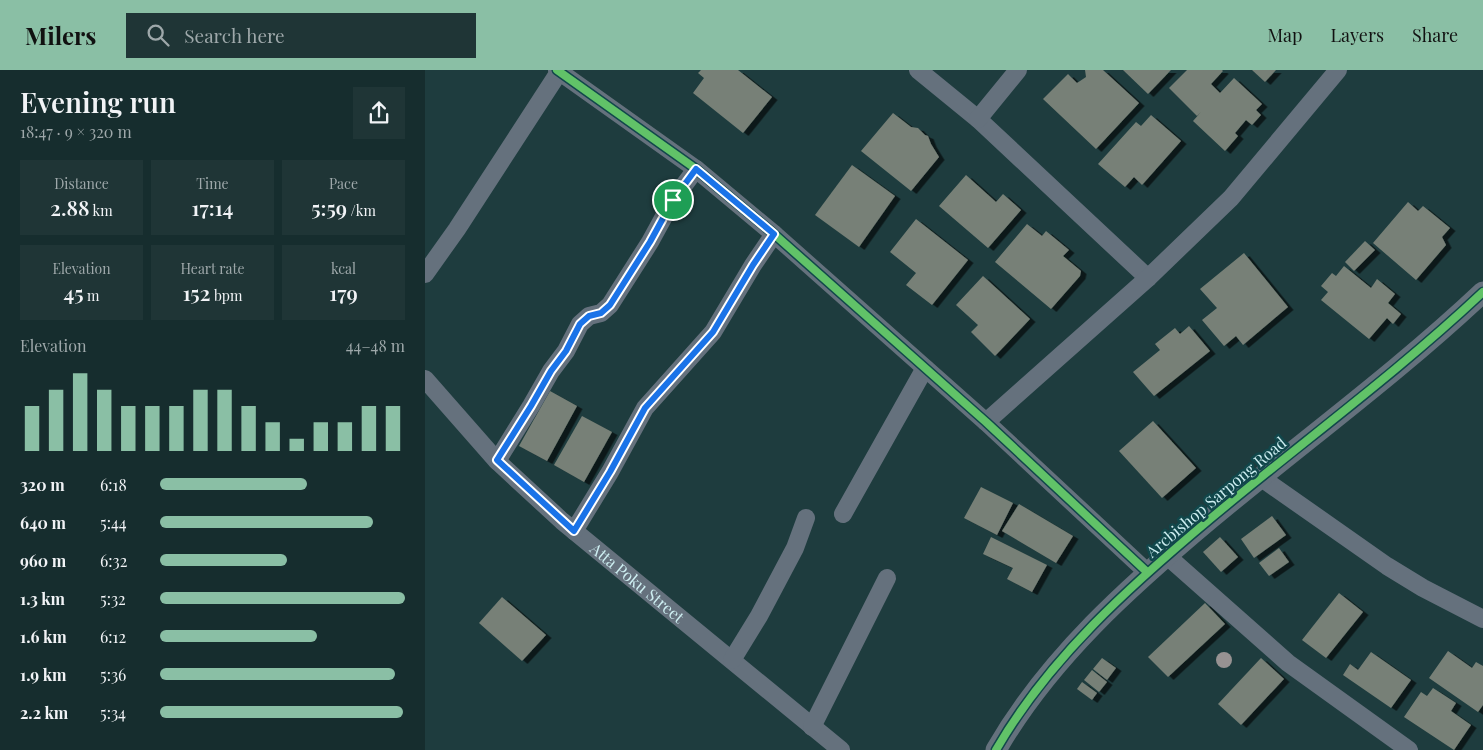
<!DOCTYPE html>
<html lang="en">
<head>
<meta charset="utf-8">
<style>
  :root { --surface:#162d2e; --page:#1f3536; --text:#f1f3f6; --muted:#9ea8aa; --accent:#8abfa5 }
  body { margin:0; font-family:"Playfair Display",serif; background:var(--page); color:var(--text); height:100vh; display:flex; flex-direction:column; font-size:19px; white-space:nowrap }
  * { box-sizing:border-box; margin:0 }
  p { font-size:16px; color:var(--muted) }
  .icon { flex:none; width:28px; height:28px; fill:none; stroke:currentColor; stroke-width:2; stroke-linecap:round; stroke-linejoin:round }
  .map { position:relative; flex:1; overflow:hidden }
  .side { display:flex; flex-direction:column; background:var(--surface); width:425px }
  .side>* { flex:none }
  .pin { position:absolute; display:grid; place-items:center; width:42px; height:42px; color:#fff; margin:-21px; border:2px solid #fff; border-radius:50%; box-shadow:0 1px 5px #0007 }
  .round { display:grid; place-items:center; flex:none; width:52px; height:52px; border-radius:0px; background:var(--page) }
  .headline { display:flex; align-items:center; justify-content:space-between; height:85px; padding:0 20px }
  h1 { font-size:28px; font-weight:600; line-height:38px }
  .stats { display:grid; grid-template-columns:repeat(3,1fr); gap:8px; height:85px; padding:5px 20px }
  .stats div { display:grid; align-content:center; border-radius:0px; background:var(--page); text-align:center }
  .stats b { font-size:21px; font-weight:600 }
  .stats small { font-size:14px; font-weight:400 }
  .stats p { font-size:14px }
  .chart { height:140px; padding:10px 20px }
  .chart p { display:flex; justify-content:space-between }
  .chart svg { width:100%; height:90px; margin-top:5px; stroke:var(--accent); stroke-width:6 }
  ul { padding:0 20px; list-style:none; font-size:16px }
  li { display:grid; grid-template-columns:80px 60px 1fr; align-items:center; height:38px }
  li i { height:12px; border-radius:6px; background:var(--accent) }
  header { display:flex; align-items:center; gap:30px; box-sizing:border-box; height:70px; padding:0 25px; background:var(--accent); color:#111 }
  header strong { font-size:24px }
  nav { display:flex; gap:28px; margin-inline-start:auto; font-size:18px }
  .search { width:350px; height:45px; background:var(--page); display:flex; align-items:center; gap:12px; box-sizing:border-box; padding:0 18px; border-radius:0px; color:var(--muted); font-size:19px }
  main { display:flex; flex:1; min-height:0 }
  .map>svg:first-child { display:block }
</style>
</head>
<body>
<header>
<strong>Milers</strong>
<div class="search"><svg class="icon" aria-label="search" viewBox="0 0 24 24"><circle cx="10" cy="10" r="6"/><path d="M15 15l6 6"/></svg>Search here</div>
<nav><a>Map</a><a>Layers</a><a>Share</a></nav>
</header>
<main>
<section class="side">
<div class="headline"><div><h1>Evening run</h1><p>18:47 · 9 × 320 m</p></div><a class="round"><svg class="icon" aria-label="share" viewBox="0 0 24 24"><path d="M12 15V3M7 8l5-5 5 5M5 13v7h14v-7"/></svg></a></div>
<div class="stats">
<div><p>Distance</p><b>2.88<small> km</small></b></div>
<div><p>Time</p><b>17:14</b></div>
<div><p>Pace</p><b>5:59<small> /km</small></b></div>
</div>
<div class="stats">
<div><p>Elevation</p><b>45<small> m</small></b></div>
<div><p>Heart rate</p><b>152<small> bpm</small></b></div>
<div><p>kcal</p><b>179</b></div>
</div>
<div class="chart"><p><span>Elevation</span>44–48 m</p>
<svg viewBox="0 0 160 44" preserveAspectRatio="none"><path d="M5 44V22M15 44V14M25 44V6M35 44V14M45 44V22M55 44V22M65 44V22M75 44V14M85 44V14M95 44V22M105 44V30M115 44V38M125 44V30M135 44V30M145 44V22M155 44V22"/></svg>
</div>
<ul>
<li><b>320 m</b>6:18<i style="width:60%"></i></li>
<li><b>640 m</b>5:44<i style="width:87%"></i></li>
<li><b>960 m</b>6:32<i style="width:52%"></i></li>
<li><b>1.3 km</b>5:32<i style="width:100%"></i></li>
<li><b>1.6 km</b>6:12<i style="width:64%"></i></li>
<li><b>1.9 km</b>5:36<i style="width:96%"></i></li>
<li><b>2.2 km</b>5:34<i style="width:99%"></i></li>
</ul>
</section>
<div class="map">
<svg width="1058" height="680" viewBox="0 0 1058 680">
  <defs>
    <filter id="shadow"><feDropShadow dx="5.5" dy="3" stdDeviation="0" flood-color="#0009"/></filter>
  </defs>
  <rect width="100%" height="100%" fill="#1e3c3e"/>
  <g fill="#778077" filter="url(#shadow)">
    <path d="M276,0h37l34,27 -29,36 -50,-40 11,-15 -6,-5z"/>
    <path d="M660,0h18l36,33 -43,46 -53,-50 25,-25 9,9 9,-6z"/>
    <path d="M698,0h48l-23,24z"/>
    <path d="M762,0h35l1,1 -12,13 9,9 14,-15 28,26 -6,6 5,5 -9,10 -6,-5 -11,13 3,3 -13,15 -32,-30 8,-9 -4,4 -28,-28z"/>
    <path d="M827,0h24l-11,12z"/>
    <path d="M468,43l18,14 7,1 7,7 3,1 3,8 8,13 -28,34 -50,-40z"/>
    <path d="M726,45l30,26 -39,44 -8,-8 -9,10 -27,-23 38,-42 5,4z"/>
    <path d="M427,95l43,31 -36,51 -44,-32z"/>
    <path d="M541,105l30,27 7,-8 18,16 -33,38 -49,-42z"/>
    <path d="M983,132l10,9 5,-5 27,22 -8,9 4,8 -30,35 -43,-37z"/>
    <path d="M491,149l52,41 -36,45 -26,-20 10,-12 -26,-21z"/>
    <path d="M602,154l15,12 4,-5 23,19 -6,6 18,15 -1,5 -29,33 -56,-47z"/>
    <path d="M940,171l10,9 -21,21 -9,-9z"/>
    <path d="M819,183l44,54 -45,38 -7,-9 -12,10 -22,-26 15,-12 -17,-19z"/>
    <path d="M919,196l27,22 6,-9 18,15 -7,9 13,11 -8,10 -6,-6 -18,21 -48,-39 7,-8 -7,-6 11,-13 4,3z"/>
    <path d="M558,206l47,43 -35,37 -24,-24 7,-7 -22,-20z"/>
    <path d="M764,256l21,25 -56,45 -21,-24 27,-22 -5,-6 20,-16 5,6z"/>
    <path d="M125,321l27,15 -30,55 -28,-15z"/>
    <path d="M157,346l30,16 -28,50 -30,-17z"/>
    <path d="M728,351l43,47 -34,30 -43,-47z"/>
    <path d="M556,417l32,16 -16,32 -33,-17z"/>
    <path d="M594,434l54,32 -17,27 -54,-32z"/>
    <path d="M847,446l14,19 -32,23 -13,-19z"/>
    <path d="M566,467l56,28 -15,27 -25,-13 6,-11 -30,-14z"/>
    <path d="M795,467l18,20 -17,15 -18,-20z"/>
    <path d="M854,478l10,14 -20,14 -10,-13z"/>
    <path d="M914,523l24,19 -37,46 -24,-18z"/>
    <path d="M77,527l44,38 -24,26 -43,-38z"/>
    <path d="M780,533l20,21 -57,53 -20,-20z"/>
    <path d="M1023,581l24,17 4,-6 7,4v39l-5,7 -49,-34z"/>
    <path d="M946,582l40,28 -20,28 -48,-33 7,-11 8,6z"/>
    <path d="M677,588l14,10 -9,12 -14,-11z"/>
    <path d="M836,588l23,21 -43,46 -23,-21z"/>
    <path d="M667,600l15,12 -8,10 -15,-12z"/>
    <path d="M657,612l15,11 -5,7 -15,-11z"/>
    <path d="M1008,618l23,15 -5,8 20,14 -17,25 -50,-33 17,-25 6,4z"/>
  </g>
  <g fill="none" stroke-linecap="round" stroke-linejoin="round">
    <g stroke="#65717d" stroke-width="18">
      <path d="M132,0l139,99 78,65 212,188 161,150"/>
      <path d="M493,0l60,49 170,159"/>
      <path d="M553,49l40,-49"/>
      <path d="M0,204l32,-45 102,-157"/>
      <path id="s1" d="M0,309l72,82 65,60 279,229"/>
      <path d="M561,352l162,-144 83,-80 107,-128"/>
      <path d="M72,391l34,-55 20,-35 15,-20 14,-27 9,-8 12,-3 9,-8 40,-63 23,-42 23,-31"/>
      <path d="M835,407l127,89 36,22 60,31"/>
      <path d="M418,444l82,-146"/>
      <path d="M149,461l36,-59 35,-64 68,-76 40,-67 21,-31"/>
      <path d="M741,485l122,108 121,87"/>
      <path d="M307,590l27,-44 36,-68 11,-30"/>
      <path d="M387,657l75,-149"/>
    </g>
    <path stroke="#65717d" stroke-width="21" d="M571,680c53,-92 134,-164 214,-231 91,-76 187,-146 273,-227"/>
    <defs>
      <g id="cycleway">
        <path d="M132,0l139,99 78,65 212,188 161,150"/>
        <path d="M571,680c53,-92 134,-164 214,-231 91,-76 187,-146 273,-227"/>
      </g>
    </defs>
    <use href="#cycleway" stroke="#11474b" stroke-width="11"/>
    <use href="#cycleway" stroke="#61c268" stroke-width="8"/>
  </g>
  <circle fill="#979292" cx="799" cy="590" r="8"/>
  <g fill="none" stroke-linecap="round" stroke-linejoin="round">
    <defs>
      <path id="route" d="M271,99l78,65 -21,31 -40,67 -68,76 -35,64 -36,59 -77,-71 34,-54 20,-35 15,-20 14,-27 9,-8 12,-3 9,-8 40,-63 23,-42z"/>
    </defs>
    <use href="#route" stroke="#fff" stroke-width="10"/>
    <use href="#route" stroke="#1a73e8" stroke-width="6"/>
  </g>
  <g text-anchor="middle" stroke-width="5" stroke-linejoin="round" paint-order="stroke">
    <g font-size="16" fill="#cdeef1" stroke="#11474b">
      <text transform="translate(791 427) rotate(-40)" y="6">Arcbishop Sarpong Road</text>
      <text dy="6" stroke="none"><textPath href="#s1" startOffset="295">Atta Poku Street</textPath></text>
    </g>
  </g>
</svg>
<div class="pin" style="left:248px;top:130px;background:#1e9e55"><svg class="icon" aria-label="arrive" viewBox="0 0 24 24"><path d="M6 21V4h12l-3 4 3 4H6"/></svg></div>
</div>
</main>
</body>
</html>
